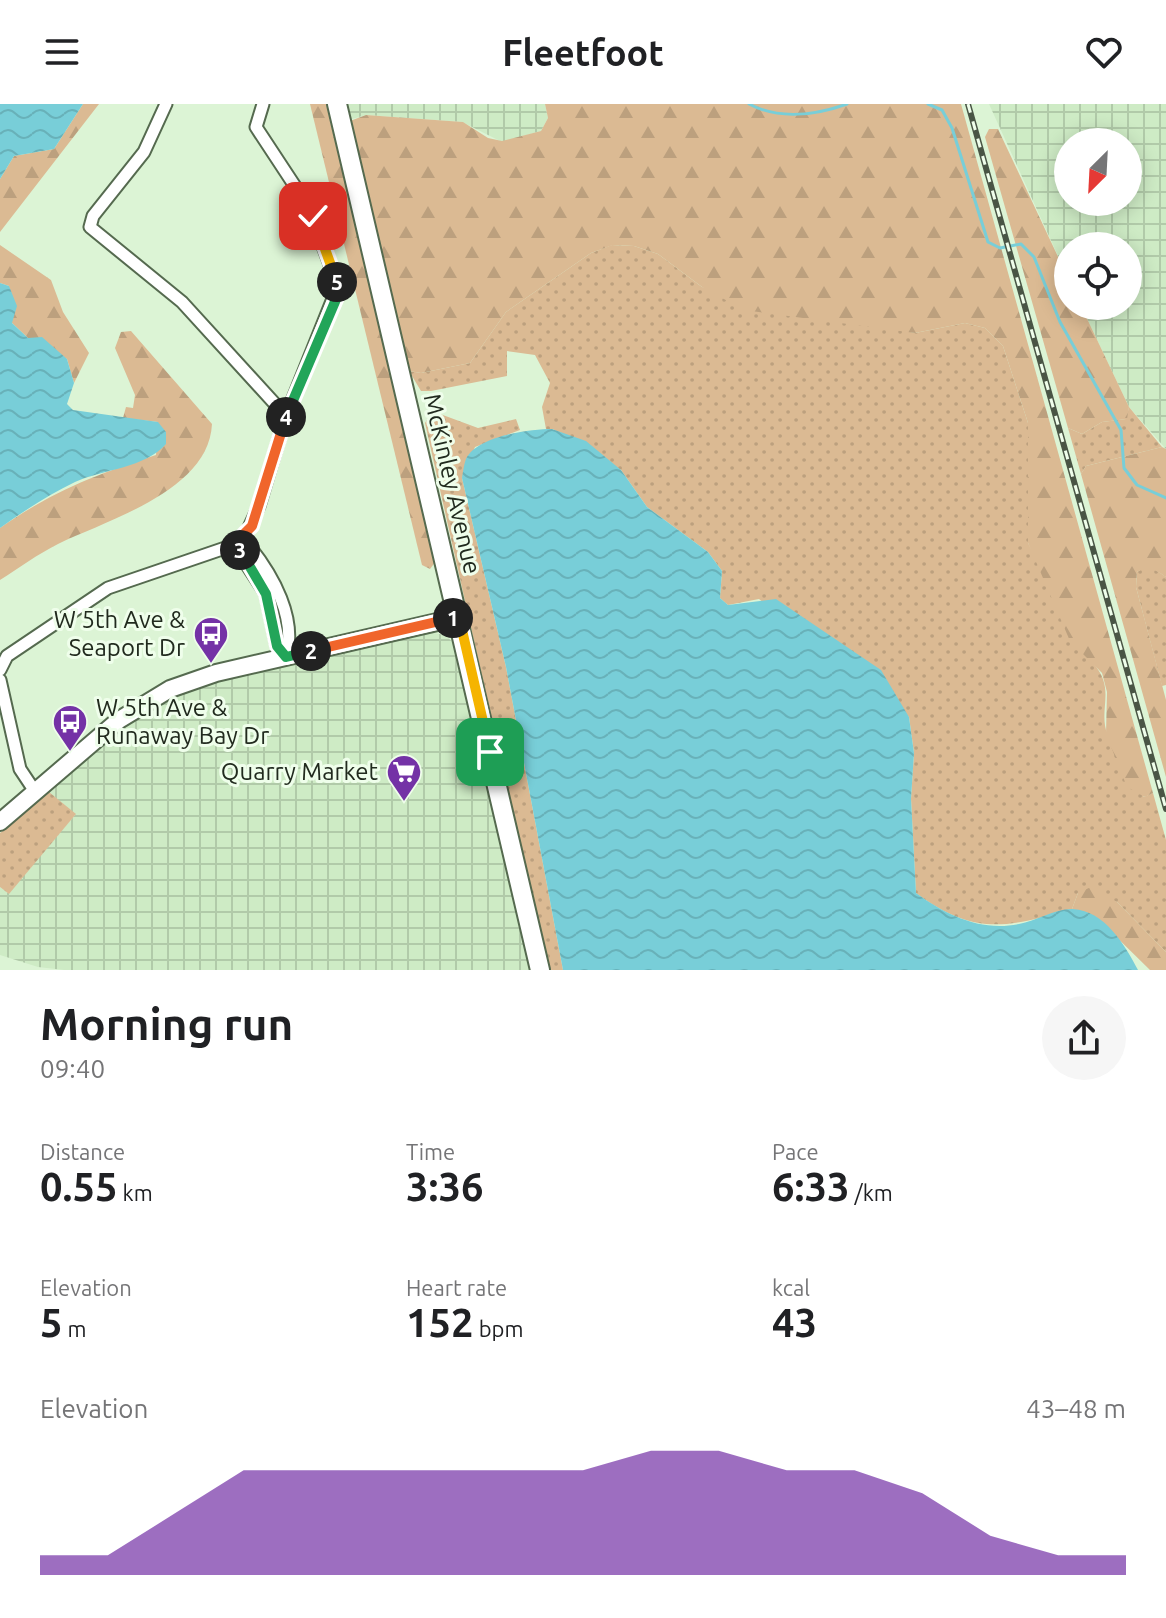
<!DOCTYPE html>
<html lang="en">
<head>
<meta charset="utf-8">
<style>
  :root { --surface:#fff; --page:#f6f6f6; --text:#202124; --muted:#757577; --accent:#7432a6 }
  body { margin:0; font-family:Ubuntu,sans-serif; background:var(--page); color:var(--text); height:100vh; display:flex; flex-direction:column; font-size:30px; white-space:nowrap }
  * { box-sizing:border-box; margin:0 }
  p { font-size:26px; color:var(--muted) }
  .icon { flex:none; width:44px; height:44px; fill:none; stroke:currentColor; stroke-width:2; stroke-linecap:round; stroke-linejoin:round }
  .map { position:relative; height:866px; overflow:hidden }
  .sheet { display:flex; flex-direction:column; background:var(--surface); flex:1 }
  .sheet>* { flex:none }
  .needle { width:52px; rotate:204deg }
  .controls { position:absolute; left:1054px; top:24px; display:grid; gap:16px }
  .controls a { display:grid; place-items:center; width:88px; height:88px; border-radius:50%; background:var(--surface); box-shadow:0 4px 20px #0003; font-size:40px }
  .pin { position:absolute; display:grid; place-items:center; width:68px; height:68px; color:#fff; margin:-34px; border-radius:16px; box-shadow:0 4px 12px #0006 }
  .km { position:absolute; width:40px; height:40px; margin:-20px; border-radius:50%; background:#222; color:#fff; font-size:22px; line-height:40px; text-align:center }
  .round { display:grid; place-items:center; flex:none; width:84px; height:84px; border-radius:42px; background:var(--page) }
  .head { display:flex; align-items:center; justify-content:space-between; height:136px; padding:0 40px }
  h1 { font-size:44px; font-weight:700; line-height:60px }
  .metrics { display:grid; grid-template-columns:repeat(3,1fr); gap:12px; height:136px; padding:8px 40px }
  .metrics div { display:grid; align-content:center }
  .metrics b { font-size:40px; font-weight:700 }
  .metrics small { font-size:22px; font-weight:400 }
  .metrics p { font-size:22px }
  .chart { height:224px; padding:16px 40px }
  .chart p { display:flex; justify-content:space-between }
  .chart svg { width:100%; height:144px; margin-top:8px; fill:var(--accent); opacity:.7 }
  header { display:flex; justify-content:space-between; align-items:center; height:104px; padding:0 40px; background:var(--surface); font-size:36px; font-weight:700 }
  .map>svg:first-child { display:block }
</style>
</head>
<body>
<header><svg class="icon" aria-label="menu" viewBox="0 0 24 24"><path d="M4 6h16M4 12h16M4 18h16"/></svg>Fleetfoot<svg class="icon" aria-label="heart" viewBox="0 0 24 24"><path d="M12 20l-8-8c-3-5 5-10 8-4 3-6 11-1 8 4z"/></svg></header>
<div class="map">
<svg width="1166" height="866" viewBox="0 0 1166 866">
  <defs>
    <pattern id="industrial-grid" width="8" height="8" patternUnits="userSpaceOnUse" patternTransform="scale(2)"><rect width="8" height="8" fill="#ceebc5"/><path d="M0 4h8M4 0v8" fill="none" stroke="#b1caa9"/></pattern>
    <pattern id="grass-dots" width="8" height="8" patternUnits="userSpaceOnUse" patternTransform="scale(2)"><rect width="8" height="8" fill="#dbba93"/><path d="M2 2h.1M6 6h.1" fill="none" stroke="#bca07e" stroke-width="1.8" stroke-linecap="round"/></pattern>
    <pattern id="forest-firs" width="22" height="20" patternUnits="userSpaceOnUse" patternTransform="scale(2)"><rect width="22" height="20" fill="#dbba93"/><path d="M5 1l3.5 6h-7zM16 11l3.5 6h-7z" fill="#bca07e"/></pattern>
    <pattern id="water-waves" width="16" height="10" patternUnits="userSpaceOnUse" patternTransform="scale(2)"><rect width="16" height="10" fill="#78ced8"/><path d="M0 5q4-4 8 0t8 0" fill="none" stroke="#68b1b9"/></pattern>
  </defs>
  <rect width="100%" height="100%" fill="#dcf4d5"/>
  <g fill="url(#industrial-grid)" fill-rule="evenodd">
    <path d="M326,0h219l3,14 -7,13 -39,11 -40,-20 -96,-7 -35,10z"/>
    <path d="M989,0h177v345l-37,-42 -48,-101h47v-60h-60v32zM1068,38h60v60h-60z"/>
    <path d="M429,528l16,3 11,10 77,325h-469l-26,-3 -38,-12v-68l8,6 67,-78 -26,-23 78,-70 35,-22 37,-14z"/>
  </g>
  <g fill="url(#grass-dots)">
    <path d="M612,141l22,1 24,8 44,33 213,46 50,-10 20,5 18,18 25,77v120l65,120c24,27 4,46 15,73 8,21 25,41 36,61l9,-4 13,47v112l-49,-50 -39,-9 -6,16c-65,19 -98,27 -156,-16l-5,-94 3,-46 -5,-36 -150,-118 -31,6 -8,-7 2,-27 -14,-19 -61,-45 -26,-37 -68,-41h-7l-4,-22 8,-24 -15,-28 -28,-4v25l-76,15h-10l-12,-20 12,2 49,-10 36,-51 85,-59z"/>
    <path d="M1129,303l33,40 -76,19 -5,8 -13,-46 14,6 20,-12 24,-3z"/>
    <path d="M432,307l46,17 38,-9 4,11 -45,17 -13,31 44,189 57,303h-15l-123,-547z"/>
    <path d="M1143,464h10l13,9v108l-4,1 -26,-99 1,-15z"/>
    <path d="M49,688l27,22 -67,80 -9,-7v-54z"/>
  </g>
  <g fill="url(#forest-firs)">
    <path d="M83,0h16l-99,128v-53l14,-23 40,-7z"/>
    <path d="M310,0h16l110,457 -6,8 -8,-4z"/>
    <path d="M545,0h416l192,689 -8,4 -18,-10 -21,-53 1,-42 -5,-19 -32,-32 -42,-98v-120l-25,-77 -18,-18 -20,-5 -50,10 -171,-23 -42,-23 -44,-33 -24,-8 -21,-1 -22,8 -85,59 -36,51 -49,10 -12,-2 -59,-250 16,-6 97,7 25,16 14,3 39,-10 7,-13z"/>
    <path d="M989,25h9l70,149v28h13l48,101 -2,12 -25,3 -20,12 -14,-6 -83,-291z"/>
    <path d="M0,141l51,35 12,32 26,41 -15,30 -7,-24 -39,-21 -17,-16 -2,-36 -9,-3z"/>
    <path d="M131,227l81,93c-3,67 -105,96 -154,120 -20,10 -39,24 -58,36v-52c53,-37 95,-53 156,-73l2,-33 -35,-4 3,-11 7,1 2,-13 -20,-47 6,-16z"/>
    <path d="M1162,343l4,2v128c-10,-7 -17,-12 -29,-5l-1,15 30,113v77l-85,-303 5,-8z"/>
    <path d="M1091,783l26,15 49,50v18h-16l-54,-53 -24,-8 6,-16z"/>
  </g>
  <g fill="url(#water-waves)">
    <path d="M0,0h83l-29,45 -40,7 -14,23z"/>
    <path d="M0,179l9,3 8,20 -5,17 16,15 14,-1 25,22 7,24 -7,21 6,6 85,12 8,10v12c-21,24 -62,25 -91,38 -27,13 -51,29 -75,46z"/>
    <path d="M552,325l34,12 35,29 26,37 61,45 14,19 -2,27 8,7 48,-6 105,71 28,47 5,36 -3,46 5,94c30,22 65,39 103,31 17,-3 37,-16 54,-15 32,2 52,36 65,61h-575l-57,-303 -44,-189c1,-6 2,-14 4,-19 11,-23 64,-30 86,-30z"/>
  </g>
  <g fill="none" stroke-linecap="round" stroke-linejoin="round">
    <g stroke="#78ced8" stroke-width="3">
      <path d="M749,0c30,16 67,11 98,0"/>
      <path d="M928,0l14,6 10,18 36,114 12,6 21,-4 13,13 26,65 61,108 3,38 13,17 29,13"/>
    </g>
    <defs>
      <g id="street">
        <path d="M166,0l-22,48 -51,64 -3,11 92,75 104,114"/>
        <path d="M237,437l4,5 9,1c23,29 47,71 36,110"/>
        <path d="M241,442l-2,7 27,41 11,52 9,11"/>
        <path d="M0,566l7,-14 101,-68 120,-41 19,-15 12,-26 27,-90 52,-130 -30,-80 -52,-79 7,-23"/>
        <path d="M0,576l20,89 16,24"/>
      </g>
      <path id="secondary" d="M0,718l119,-102 51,-31 46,-16 243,-56"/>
      <path id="primary" d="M337,0l203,866"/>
    </defs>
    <use href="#street" stroke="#556a4f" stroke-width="15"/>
    <use href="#secondary" stroke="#556a4f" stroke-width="20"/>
    <use href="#primary" stroke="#556a4f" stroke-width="22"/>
    <use href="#street" stroke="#fff" stroke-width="11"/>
    <use href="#secondary" stroke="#fff" stroke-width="16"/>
    <use href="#primary" stroke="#fff" stroke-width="18"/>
    <defs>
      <path id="rail" d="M968,0l198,705"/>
    </defs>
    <use href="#rail" stroke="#495545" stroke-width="6"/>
    <use href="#rail" stroke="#effeeb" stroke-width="3" stroke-dasharray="9" stroke-linecap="butt"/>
  </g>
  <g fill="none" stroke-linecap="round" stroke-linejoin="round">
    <defs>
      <path id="split-1" d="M453,514l6,-1 31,135"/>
      <path id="split-2" d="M311,547l142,-33"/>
      <path id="split-3" d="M240,446l26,44 11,52 9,11 25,-6"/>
      <path id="split-4" d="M240,446l-3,-9 15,-15 34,-109"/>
      <path id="split-5" d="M286,313l51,-120v-15"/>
      <path id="split-6" d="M313,112l24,66"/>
    </defs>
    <use href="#split-1" stroke="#fff" stroke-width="16"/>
    <use href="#split-2" stroke="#fff" stroke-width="16"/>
    <use href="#split-3" stroke="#fff" stroke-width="16"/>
    <use href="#split-4" stroke="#fff" stroke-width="16"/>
    <use href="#split-5" stroke="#fff" stroke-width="16"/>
    <use href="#split-6" stroke="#fff" stroke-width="16"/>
    <use href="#split-1" stroke="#f5b400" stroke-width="10"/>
    <use href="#split-2" stroke="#f0652b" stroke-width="10"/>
    <use href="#split-3" stroke="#22a559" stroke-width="10"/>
    <use href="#split-4" stroke="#f0652b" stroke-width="10"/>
    <use href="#split-5" stroke="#22a559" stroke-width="10"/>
    <use href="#split-6" stroke="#f5b400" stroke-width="10"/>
  </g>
  <defs>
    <symbol id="bus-pin" viewBox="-11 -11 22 30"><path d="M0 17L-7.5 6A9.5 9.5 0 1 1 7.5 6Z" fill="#7432a6" stroke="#effeeb"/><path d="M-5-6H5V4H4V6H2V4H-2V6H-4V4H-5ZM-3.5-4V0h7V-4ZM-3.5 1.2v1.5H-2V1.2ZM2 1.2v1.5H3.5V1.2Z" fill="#fff"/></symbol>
    <symbol id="supermarket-pin" viewBox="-11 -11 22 30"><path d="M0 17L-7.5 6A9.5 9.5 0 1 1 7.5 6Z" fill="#7432a6" stroke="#effeeb"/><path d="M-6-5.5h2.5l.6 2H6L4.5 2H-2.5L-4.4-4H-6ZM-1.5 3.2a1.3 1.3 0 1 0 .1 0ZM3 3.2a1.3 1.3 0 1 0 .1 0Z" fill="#fff"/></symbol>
  </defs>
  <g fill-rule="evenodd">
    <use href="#bus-pin" x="191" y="510" width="40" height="54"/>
    <use href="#bus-pin" x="50" y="598" width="40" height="54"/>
    <use href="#supermarket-pin" x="384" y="648" width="40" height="54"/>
  </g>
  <g text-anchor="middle" stroke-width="6" stroke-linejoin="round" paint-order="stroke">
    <g font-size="24" fill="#212a1e" stroke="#effeeb">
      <text transform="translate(452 380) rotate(77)" y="8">McKinley Avenue</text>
    </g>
    <g font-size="24" fill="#212a1e" stroke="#effeeb" text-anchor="end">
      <text x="185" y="524">W 5th Ave &amp;<tspan x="185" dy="28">Seaport Dr</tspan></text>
      <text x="96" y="612" text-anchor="start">W 5th Ave &amp;<tspan x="96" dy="28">Runaway Bay Dr</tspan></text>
      <text x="378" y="676">Quarry Market</text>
    </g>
  </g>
</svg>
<div class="controls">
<a><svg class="needle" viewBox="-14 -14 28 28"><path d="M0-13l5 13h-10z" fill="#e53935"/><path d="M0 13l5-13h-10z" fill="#757577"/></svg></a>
<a><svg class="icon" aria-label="locate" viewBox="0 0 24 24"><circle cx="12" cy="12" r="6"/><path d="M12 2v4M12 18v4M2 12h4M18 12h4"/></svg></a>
</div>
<div class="pin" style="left:490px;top:648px;background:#1e9e55"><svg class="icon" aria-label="arrive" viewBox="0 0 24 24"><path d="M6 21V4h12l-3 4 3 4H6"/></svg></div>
<div class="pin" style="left:313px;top:112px;background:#d93025"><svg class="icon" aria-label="check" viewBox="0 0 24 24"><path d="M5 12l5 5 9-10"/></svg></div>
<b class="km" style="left:453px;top:514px">1</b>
<b class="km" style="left:311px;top:547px">2</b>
<b class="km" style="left:240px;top:446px">3</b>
<b class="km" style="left:286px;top:313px">4</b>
<b class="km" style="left:337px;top:178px">5</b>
</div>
<section class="sheet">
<div class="head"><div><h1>Morning run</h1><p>09:40</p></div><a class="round"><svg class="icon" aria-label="share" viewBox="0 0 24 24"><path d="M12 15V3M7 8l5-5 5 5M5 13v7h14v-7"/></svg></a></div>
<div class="metrics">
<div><p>Distance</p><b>0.55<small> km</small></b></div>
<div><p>Time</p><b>3:36</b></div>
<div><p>Pace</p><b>6:33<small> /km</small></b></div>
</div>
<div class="metrics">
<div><p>Elevation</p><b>5<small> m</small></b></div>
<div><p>Heart rate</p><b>152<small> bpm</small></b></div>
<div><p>kcal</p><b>43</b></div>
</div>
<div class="chart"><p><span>Elevation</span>43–48 m</p>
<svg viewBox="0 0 160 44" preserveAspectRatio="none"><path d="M0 44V38L10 38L20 25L30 12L40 12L50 12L60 12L70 12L80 12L90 6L100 6L110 12L120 12L130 19L140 32L150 38L160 38V44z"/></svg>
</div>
</section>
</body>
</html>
